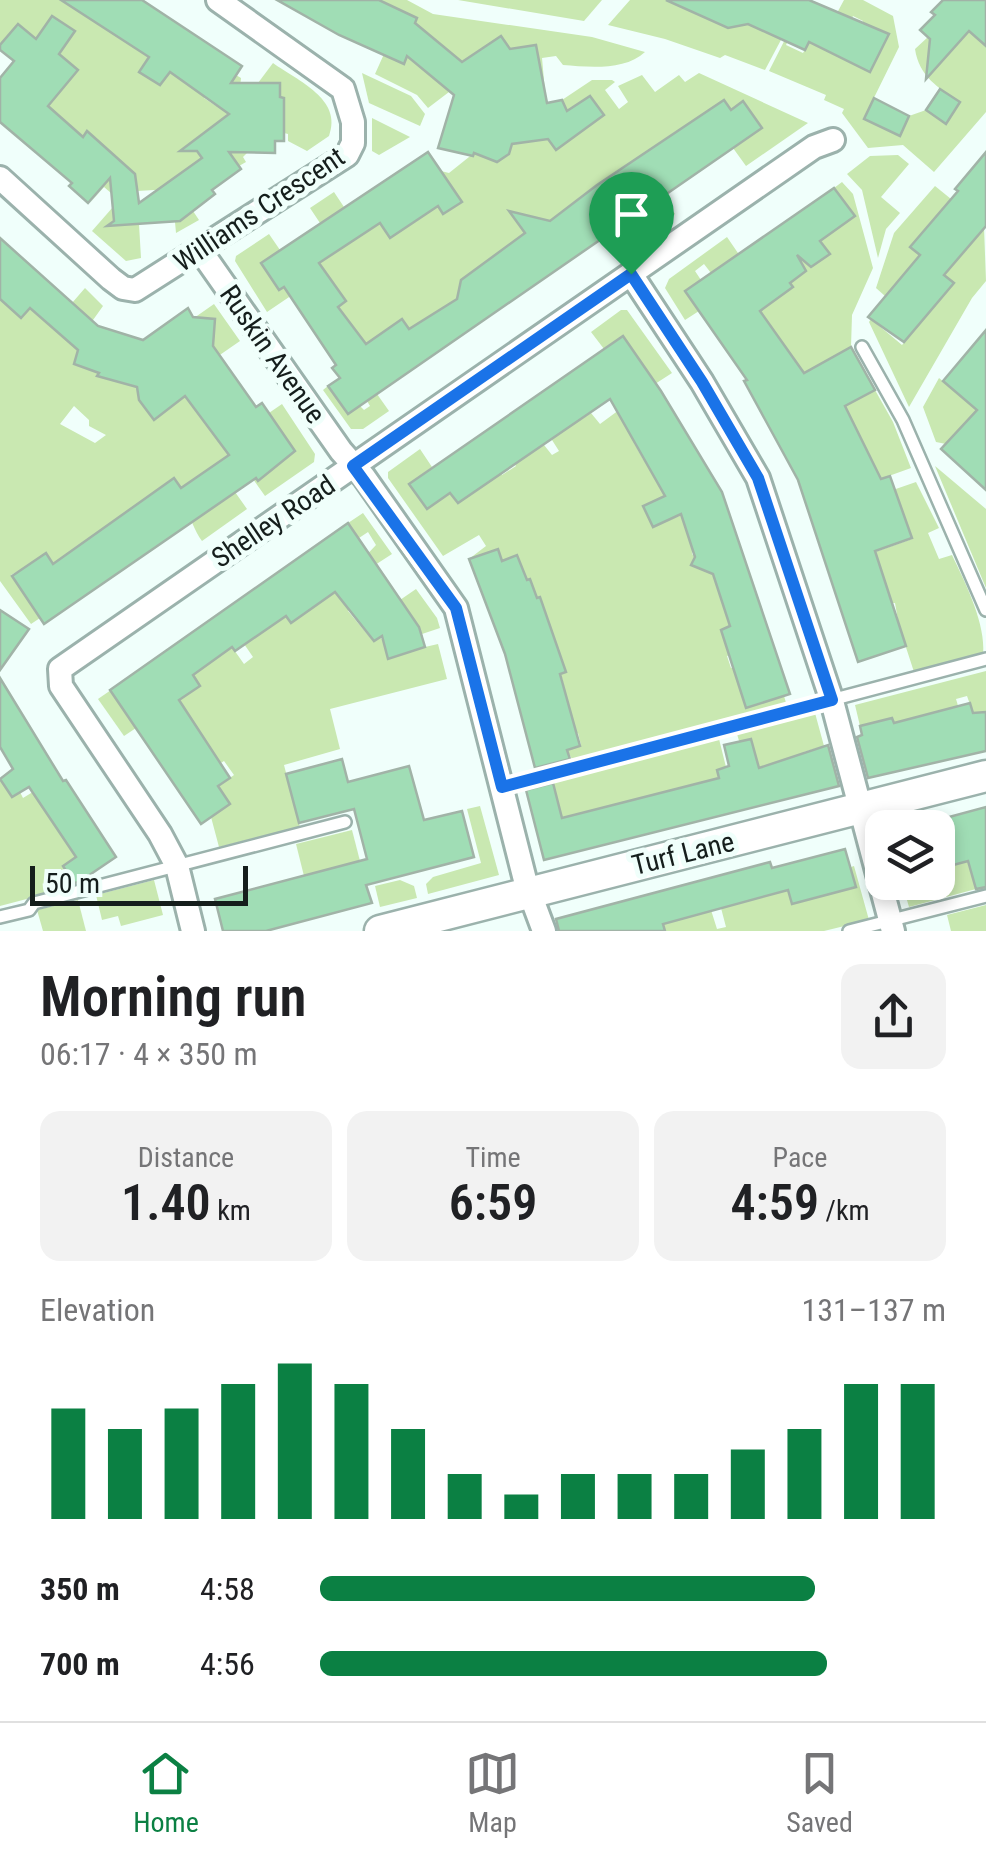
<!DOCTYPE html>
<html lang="en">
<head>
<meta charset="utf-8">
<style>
  :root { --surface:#fff; --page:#f2f2f2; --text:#202124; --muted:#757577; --line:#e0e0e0; --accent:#0b8043 }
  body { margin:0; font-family:"Roboto Condensed",sans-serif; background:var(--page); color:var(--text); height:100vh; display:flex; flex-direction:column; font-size:38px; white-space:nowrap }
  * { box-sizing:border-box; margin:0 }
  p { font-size:32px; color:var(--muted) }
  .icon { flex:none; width:55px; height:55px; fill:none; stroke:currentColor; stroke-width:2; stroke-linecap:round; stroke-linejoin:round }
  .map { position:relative; height:931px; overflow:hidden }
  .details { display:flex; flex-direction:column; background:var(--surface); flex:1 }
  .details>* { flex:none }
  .fabs { position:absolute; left:865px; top:810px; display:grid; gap:20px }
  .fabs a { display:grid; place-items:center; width:90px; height:90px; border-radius:20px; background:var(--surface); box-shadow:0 5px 15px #0003; font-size:50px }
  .scale { position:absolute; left:30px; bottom:25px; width:218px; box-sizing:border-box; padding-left:10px; border:5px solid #151e1c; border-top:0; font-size:28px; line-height:35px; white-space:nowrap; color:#151e1c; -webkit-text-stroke:8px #f0fffb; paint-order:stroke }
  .pin { position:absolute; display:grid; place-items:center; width:85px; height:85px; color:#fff; margin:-102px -42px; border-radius:50% 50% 50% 0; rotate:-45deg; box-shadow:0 0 10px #0007 }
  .pin .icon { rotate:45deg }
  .round { display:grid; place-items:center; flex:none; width:105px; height:105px; border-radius:20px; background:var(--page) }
  .summary { display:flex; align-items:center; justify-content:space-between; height:170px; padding:0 40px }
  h1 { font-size:55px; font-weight:600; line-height:75px }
  .stats { display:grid; grid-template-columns:repeat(3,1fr); gap:15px; height:170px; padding:10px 40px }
  .stats div { display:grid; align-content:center; border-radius:20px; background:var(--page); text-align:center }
  .stats b { font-size:50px; font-weight:600 }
  .stats small { font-size:28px; font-weight:400 }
  .stats p { font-size:28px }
  .chart { height:280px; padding:20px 40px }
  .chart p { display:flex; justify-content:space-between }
  .chart svg { width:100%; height:180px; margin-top:10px; stroke:var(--accent); stroke-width:6 }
  ul { padding:0 40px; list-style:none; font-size:32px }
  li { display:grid; grid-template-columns:160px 120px 1fr; align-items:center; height:75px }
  li i { height:25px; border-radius:12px; background:var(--accent) }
  .menu { display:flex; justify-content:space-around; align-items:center; height:140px; border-top:2px solid var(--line); background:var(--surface); font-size:28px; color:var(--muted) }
  .menu a { display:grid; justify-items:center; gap:5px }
  .menu .current { color:var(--accent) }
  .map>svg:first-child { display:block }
</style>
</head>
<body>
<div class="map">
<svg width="986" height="931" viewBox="0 0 986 931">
  <rect width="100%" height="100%" fill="#f0fffb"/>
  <g fill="#c9e8b1" fill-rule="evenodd">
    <path d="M0,0h86l67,49 -10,16 6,4 -4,6 15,10 15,-21 37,21 -8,13 12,8 20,-31 5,3 -2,19h9l-1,56 -4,4 3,5 -7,4 -16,-22 -9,6 -12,-16 -11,9 11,15 -28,20 22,31 -3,2 6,9 -23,13 -4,-44 -35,2 -2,-13 -12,14 -12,1 -7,-6 -15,17 34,-41 -25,-22 -32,37 -8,-7 27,-32 -84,-62 10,-9 12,-26 -14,15 -9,-12z"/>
    <path d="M377,0h30l26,14 159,23 53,15c-20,19 -57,15 -82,13l-7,-9 -14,2 4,45 26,20 -10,-23 30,-20h20l3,2 -10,8 14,19 9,-7 -10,-16 24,-11 13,17 24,-17 6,7 14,-9 109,50 -62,43 -13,-18 29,-20 -19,-26 -12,8 -30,53 -25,-32 -12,9 6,9 -9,46 14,19 -24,17 -12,-17 19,-15 -49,36 -19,-28 -55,39 -12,-11 -11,7 8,12 -94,66 18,26 -8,7 -20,-28 -7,4 -8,-10 -11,8 6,10 -39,28 -4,-36 -15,-22 8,-6 -8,-11 -40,1 -31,21 -32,-51 1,-5 33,-22 11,16 -19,13 19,27 77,-52 -18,-27 -19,12 -10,-15 24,-16 10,15 5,-2 30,18 11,15 37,-47 16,23 18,-12 -20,-31 8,2 25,-20 25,7 10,-6 3,-12 -63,-50 -21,16 -11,-13 -42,-21 9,-20 20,9 13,-28 -6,-3 6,-14z"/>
    <path d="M458,0h144l-18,21z"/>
    <path d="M630,0h64v13l34,15 9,-9 45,19 -17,32 -40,-15 -5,3 -55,-19 -57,-14z"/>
    <path d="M844,0h19l30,16 6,31 -35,71 35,18 10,-20 17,-6 20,14 14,-22c-22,-14 -41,-26 -45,-53l13,-12 9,8 -5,20 9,-2 28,-32 17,7v74l-52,60 -31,-27 -35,3 -26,-35 2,-4 -20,-9 2,-5 -57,-24 34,-67 2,1 -19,40 17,8 6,-11 62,30 18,-38 -11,-5 -3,3 -13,-7 1,-4 -10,-5 -2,4 -14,-7z"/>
    <path d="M273,63c25,18 70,36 56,73l-22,15 -19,-10v-7l-4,-1v-34l-4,-2v-13l-22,-1z"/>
    <path d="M362,73l49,23 14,18 -5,12 -51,-23z"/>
    <path d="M372,118l38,19 -31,18 -7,-4z"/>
    <path d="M898,155l11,9 -28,33 19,16 -14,16 -8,29 -16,-68 -15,-16 23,-18z"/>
    <path d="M842,182l11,12 20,74 -21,47 -1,32 -25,14 18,33 31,-4 18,32 18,46 -25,9 4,14 26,-9 23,46 -11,5 11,26 13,-4c13,27 34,69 31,99l-69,18 -13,-40 -14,3 11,-15 -3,-17h-4l-30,-46 51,-18 -5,-14 -203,-261 -9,7 6,9 -2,31 -14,9 -20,-32 4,-9 58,-42 24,35 35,7 -4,-10 23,-18 24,2 -9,-12 34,-25 -20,-28z"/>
    <path d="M935,186l16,13 -40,47 9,9 -35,41 -9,-8 18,-55z"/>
    <path d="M113,207l1,19 25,-2 2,34 -15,3 -34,-30z"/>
    <path d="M984,227l2,54 -14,17 -63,109 -40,-85 2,-3 31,26 51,-61 -9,-9z"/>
    <path d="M0,281l22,36 9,-9 41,-5 13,-15 18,18 -20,28 -9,30 10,4 3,-9 49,19 4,25 12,-3 53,-64 9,-7 -3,-10 -13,4 -4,-5 20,-14 26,37 -39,27 -47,51 30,-25 8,11 11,-7 47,28 32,-22 33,50 -1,8 -49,34 -12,-17 6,2 35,-30 -59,41 12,17 -45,32c-16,-22 -14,-46 -29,-63l-10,7 7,10 -32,8 -13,10 6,9 -72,51 -13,-19 -19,26 -7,-10 -9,5 29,43 -9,6 -31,-43zM74,406l15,14v6l17,9 -11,8 -35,-19z"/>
    <path d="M621,310h6l45,63 -17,11 -21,59 9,16h17l-12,8 18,29 -23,11 10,20 38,-16 1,43 3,3 -2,5 7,7 10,-4 22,61 -11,4 4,13 15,9 -13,4 4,12 13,-4 3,9 -11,4 6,19h42l3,10 -214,55 -6,-11 14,-5 -3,-12 -13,3 9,-12 -3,-9 -13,3 9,-20 -5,-20 -14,-1 17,-5 -3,-14 -18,4 -27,-79 5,-16 -5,-12 -15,6 -5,-12 -28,10 17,-13 -7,-11 -36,21 -55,-78v-6l32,-23 12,18 -23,17 18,25 23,-16 8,10 20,-29 8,10 9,-6 -1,-15 8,12 14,-9 -25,-36 8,-6 24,35 21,-14 8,10 7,-4 -14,-22 26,-18 8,10 12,-8 9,11 19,-14 30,-37 -26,-37 -19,13 -13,-17z"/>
    <path d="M939,378l38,31 9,21 -15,-13 -25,27 -10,-2 -13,-35z"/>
    <path d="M328,386l20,27 12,-7 4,4 6,-4 -3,-5 10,-7 12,17 -26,18h-12l-28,-39z"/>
    <path d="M935,466l51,43v79z"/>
    <path d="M363,513l29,41 -17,11 12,17 -39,29 25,30 7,-4 8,10 12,-47 16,-11 21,29 3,10 -18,6 3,13 13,-3 9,35 -117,30 10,40 -56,16 16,62 -81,20 -8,-30 19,-13 -12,-18 16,-11 -10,-14 -19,12 -2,-36 -34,-47 14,-10 8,12 9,-6 -8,-11 40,-28 12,17 9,-7 -11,-16 22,-57 27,39 33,-23 52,-55 -8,-13 -9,6 -11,-15z"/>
    <path d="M986,671v41l-13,1 -6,-17 -11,3 6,20 -12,-11 -22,6 3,13 -27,8 -44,-9 -5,-21z"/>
    <path d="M111,690l25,38 -12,8 -26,-37z"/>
    <path d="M815,713l9,33 -20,6v4l-45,12 -17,-17 -5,-17z"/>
    <path d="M719,739l7,28 -7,11 -157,40 -10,-37z"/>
    <path d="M59,776l-22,23 39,58 -13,9 13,20 -76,20v-127l11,18 9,-5 3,6z"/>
    <path d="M480,806l19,69 -71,19 -2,-10 7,-7 48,-14 -14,-54z"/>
    <path d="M352,830l8,31 -56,15 -8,-32z"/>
    <path d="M965,853l4,14 9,-2 8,-9v34l-8,3 -2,-4 -67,18 -7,-24 36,-1v-21z"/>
    <path d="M854,866l15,54 -45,11h-159l-2,-7 48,-14 6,19 9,-2 -5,-19 67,-18 4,14 63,-17 -4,-20z"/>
    <path d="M154,880l9,35 -42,11 -3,-10 -16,4 -6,-25z"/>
    <path d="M400,880l14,6 3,12 -37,9 -5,-21z"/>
    <path d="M78,900l8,31h-43l-6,-21z"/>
    <path d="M986,905v26h-35l-4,-16z"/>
  </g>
  <g fill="#a0ddb5" stroke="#a1b3a7" stroke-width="2.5">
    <path d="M61,0h81l100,66 -11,17h49v14l4,1v43h-9v12l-46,-1 12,17 -29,21 3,4 -35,27 -73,5 7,-5 -4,-43 -22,25 -19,-17 3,-3 -72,-61v-44l14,-17 -14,-11v-5l18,-21 18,15 16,-23 23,15 -16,23 19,16 -30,36 35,31 4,-6 48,43 4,29 63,-45 -5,-7h-17l49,-37 -59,-42 -10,13 -21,-13 10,-15z"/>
    <path d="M277,0h102l38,18 -2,5 47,39 39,-26 9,13 26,-4 11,58 15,-3 5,11 23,-15 14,19 -48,35 -8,-11 -36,5 -3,10 -12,8 -23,-9 -1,3 -35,-8 16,-53 -47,-39 -3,8 -65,-29z"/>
    <path d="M666,0h143l80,34 -19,38 -61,-30 -4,8 -57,-26 -20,4z"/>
    <path d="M943,0h43v46l-17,-15 -43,48 4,-40 -10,-9 15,-15 -4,-3z"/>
    <path d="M940,89l20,13 -14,22 -20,-14z"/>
    <path d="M874,98l35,18 -9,20 -36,-17z"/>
    <path d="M724,100l7,10 12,-9 19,27 -414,286 -20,-28 12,-8 -8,-10 4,-3 -52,-78 -5,3 -18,-27 167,-111 34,50 -19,12 -5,-8 -48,32 -10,-15 -61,40 27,38 -8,6 28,37 36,-25 7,10 48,-30 4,-19 64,-47 -16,-22 41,10 47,-36z"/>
    <path d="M986,152v74l-42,49 10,8 -50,59 -36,-25 52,-62 -10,-8 48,-56 -3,-2z"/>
    <path d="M834,188l21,28 -35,25 10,13 -19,13 -14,-12 9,16 -16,12 3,4 -33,24 44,62 47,-26 24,43 -30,16 36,73 9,-3 22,62 -37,13 31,95 -48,16 -60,-182 -54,-99 3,-1 -62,-89z"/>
    <path d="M0,238l98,88 45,14 45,-32 5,9 22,2 -2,27 43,61 6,-4 33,48 -37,30 -2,-3 -212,146 -32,-48 34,-23 7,11 121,-86 7,10 48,-33 -44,-59 -31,24 -15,-20 -2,-13 -40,-11 2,-3 -25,-9 4,-14 -48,-42 -9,10 -21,-19z"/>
    <path d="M986,330v160l-45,-41 36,-39 -34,-29z"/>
    <path d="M623,336l38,55 61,101 68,202 -44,14 -25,-78 9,-4 -17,-52 -22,-9 4,-8 -14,-43 -28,13 -10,-21 22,-10 -55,-97 -152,104 -8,-10 -23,16 -18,-25z"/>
    <path d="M348,523l71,104 6,20 -37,12 -6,-23 -8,5 -39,-49 -44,31 -5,-7 -51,35 -3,-4 -39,28 7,11 -21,14 51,78 -12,8 12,18 -29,20 -91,-134z"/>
    <path d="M498,549l4,12 15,-6 10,25 3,-1 7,19 3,-1 26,75 -6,2 20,72 -13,4 3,9 -35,9 -30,-114 -36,-95z"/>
    <path d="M0,610l29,19 -29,41z"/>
    <path d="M0,678l63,103 3,-1 50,77 -37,25 -5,1 -11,-17 13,-9 -47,-70 -17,10 -12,-18 13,-10 -13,-22z"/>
    <path d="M970,703l3,10 13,-1v39l-118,27 -11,-41 5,-2 -2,-9 32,-8 2,5z"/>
    <path d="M751,739l8,29 69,-23 11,41 -295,74 -18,-70 27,-7 9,35 157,-40 -2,-8 12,-4 -5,-21z"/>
    <path d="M342,759l6,23 61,-16 15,54 38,-9 12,46 -108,28 6,18 -106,28h-43l-8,-32 152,-40 -13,-50 -55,14 -13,-49z"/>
    <path d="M986,807v80l-10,2 -8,-28 -30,8v-49z"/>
    <path d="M845,849l11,38 -64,17 -4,-14 -125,34 2,7h-106l-3,-12 214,-57 2,6z"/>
  </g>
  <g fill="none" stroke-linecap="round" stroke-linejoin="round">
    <defs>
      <g id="service">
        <path d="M862,347l41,73 83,190"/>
        <path d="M502,787l484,-128"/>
        <path d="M0,917l29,-7 5,-7 311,-81"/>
        <path d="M849,931l137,-35"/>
      </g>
      <g id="minor">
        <path d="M0,178l111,101 12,9 12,2 212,-135 6,-12v-21l-10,-33 -125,-89"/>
        <path d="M200,250l141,201 23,26 92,131 69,272 19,51"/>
        <path d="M631,274l71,108 56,96 74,223 61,230"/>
        <path d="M193,931l-16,-65 -17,-32 -99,-148 -1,-17 754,-522 19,-7"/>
      </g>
      <path id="tertiary" d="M380,931l606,-155"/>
    </defs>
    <use href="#service" stroke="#9bb2ac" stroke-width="16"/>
    <use href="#minor" stroke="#9bb2ac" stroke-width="28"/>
    <use href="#tertiary" stroke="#9bb2ac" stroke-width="35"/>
    <use href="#service" stroke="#fff" stroke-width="11"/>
    <use href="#minor" stroke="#fff" stroke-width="22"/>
    <use href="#tertiary" stroke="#fff" stroke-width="30"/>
  </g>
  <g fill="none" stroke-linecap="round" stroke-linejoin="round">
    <defs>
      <path id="route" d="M631,274l71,108 56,96 74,222 -330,87 -46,-179 -103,-142z"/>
    </defs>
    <use href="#route" stroke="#fff" stroke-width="20"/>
    <use href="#route" stroke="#1a73e8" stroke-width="12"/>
  </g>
  <g text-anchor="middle" stroke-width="10" stroke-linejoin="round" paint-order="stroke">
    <g font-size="28" fill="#151e1c" stroke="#f0fffb">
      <text transform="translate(259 209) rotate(-34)" y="10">Williams Crescent</text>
      <text transform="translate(273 354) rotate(55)" y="10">Ruskin Avenue</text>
      <text transform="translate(273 521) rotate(-34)" y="10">Shelley Road</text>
      <text transform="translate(683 853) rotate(-14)" y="10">Turf Lane</text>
    </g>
  </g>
</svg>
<div class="fabs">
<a><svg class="icon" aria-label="layers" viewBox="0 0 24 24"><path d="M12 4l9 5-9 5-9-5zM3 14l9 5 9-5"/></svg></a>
</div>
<div class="scale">50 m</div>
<div class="pin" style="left:631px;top:274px;background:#1e9e55"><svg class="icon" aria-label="arrive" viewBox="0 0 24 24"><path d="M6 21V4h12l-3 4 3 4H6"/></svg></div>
</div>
<section class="details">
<div class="summary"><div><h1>Morning run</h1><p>06:17 · 4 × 350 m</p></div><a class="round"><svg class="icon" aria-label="share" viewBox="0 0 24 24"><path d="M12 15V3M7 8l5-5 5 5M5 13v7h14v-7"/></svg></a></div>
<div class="stats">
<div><p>Distance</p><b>1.40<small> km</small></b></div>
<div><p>Time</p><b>6:59</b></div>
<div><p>Pace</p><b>4:59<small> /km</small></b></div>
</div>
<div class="chart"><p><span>Elevation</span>131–137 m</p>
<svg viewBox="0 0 160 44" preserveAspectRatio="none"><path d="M5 44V17M15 44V22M25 44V17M35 44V11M45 44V6M55 44V11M65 44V22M75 44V33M85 44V38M95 44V33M105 44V33M115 44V33M125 44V27M135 44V22M145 44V11M155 44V11"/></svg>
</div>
<ul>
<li><b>350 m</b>4:58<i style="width:79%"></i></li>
<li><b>700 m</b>4:56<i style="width:81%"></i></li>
</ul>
</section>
<nav class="menu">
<a class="current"><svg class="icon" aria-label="home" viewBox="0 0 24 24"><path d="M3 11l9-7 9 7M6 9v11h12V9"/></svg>Home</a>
<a><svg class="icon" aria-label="map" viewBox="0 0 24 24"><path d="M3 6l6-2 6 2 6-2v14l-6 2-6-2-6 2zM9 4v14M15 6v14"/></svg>Map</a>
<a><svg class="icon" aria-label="saved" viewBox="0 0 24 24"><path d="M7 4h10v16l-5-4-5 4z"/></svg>Saved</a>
</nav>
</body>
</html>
